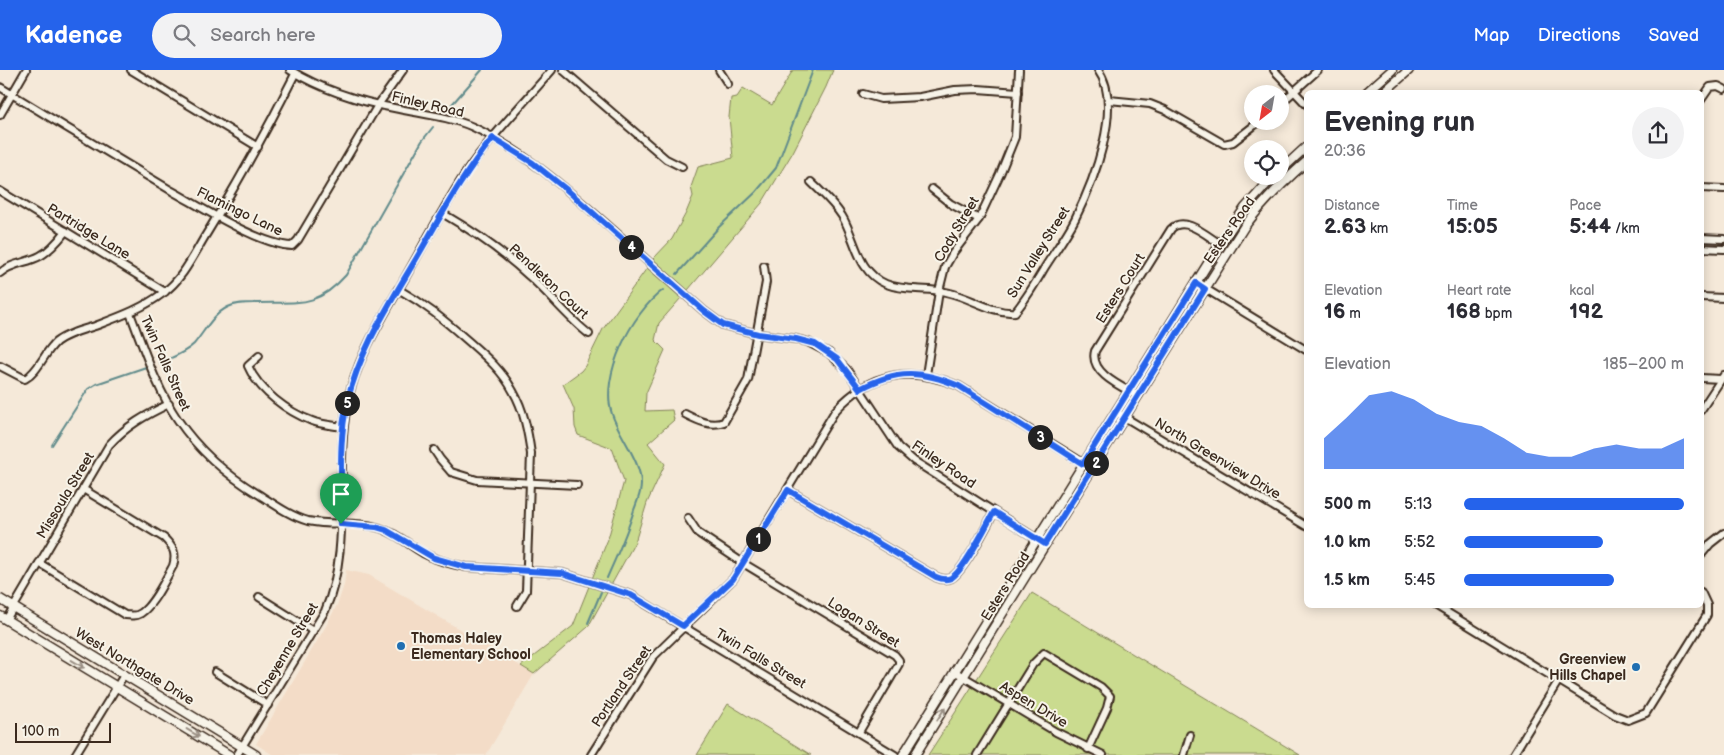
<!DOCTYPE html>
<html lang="en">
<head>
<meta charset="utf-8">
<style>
  :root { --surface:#fff; --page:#f2f2f3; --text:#2b2b33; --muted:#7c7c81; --accent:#2563eb }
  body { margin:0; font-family:"Balsamiq Sans",sans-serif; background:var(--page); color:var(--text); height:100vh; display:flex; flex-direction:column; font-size:19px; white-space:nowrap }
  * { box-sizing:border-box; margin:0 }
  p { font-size:16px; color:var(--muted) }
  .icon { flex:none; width:28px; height:28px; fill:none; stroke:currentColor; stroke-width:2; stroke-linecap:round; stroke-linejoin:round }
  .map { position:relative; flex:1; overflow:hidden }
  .sheet { position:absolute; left:1304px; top:20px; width:400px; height:518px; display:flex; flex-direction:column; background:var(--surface); border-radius:8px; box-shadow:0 2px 12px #0003 }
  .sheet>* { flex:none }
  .needle { width:32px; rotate:211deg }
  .controls { position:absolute; left:1244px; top:15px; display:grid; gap:10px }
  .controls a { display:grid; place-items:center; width:45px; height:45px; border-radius:50%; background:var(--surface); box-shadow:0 2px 12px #0003; font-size:25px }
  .scale { position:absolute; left:15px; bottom:12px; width:96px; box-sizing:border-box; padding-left:5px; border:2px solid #3b2a1e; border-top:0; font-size:14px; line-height:18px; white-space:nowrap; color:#3b2a1e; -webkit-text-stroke:4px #f7f3e8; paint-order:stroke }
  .pin { position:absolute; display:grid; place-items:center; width:42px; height:42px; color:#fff; margin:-51px -21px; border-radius:50% 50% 50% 0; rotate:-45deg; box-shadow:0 0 5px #0007 }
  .pin .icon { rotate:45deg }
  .km { position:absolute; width:25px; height:25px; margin:-12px; border-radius:50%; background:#222; color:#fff; font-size:14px; line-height:25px; text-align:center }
  .round { display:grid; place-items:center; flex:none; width:52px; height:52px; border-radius:26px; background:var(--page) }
  .summary { display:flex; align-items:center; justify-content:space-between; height:85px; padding:0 20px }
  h1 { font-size:28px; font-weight:800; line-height:38px }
  .stats { display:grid; grid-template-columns:repeat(3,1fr); gap:8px; height:85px; padding:5px 20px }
  .stats div { display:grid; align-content:center }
  .stats b { font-size:21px; font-weight:800 }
  .stats small { font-size:14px; font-weight:400 }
  .stats p { font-size:14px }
  .chart { height:140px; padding:10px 20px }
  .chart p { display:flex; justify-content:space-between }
  .chart svg { width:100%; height:90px; margin-top:5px; fill:var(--accent); opacity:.7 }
  ul { padding:0 20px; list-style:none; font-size:16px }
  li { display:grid; grid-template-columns:80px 60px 1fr; align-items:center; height:38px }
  li i { height:12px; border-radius:6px; background:var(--accent) }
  header { display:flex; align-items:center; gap:30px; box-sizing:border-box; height:70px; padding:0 25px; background:var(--accent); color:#fff }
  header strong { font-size:24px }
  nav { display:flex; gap:28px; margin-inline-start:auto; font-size:18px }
  .search { width:350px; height:45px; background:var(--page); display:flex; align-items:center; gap:12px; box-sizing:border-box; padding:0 18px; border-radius:28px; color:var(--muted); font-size:19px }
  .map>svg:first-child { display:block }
</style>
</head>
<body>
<header>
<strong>Kadence</strong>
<div class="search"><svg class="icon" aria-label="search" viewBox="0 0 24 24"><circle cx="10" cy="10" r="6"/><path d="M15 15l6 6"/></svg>Search here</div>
<nav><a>Map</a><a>Directions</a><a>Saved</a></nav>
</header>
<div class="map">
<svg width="1724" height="685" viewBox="0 0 1724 685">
  <rect width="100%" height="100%" fill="#f5e9d9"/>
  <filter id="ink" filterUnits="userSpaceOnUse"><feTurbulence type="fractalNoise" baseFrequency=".02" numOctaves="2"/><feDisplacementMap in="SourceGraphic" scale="10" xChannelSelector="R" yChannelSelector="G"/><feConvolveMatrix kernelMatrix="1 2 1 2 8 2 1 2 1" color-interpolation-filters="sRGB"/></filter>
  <g filter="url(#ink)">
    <path fill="#f3dcc7" d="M346,500l23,5 165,99 -48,81h-213l-17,-11 70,-118 12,-23 6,-18z"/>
    <g fill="#cadb8f" stroke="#828256">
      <path d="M793,0h40l-7,17 -33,65 -31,51 -74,87 -35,-31 19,-20 14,-26 7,-17 -2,-9 7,-20 35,-9 -4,-41 2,-19 6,-1 6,-9 29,17z"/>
      <path d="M647,198l34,30 -22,25 -4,17 10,10 -19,43 -1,18 27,-1 2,10 -26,23 17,21 -18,39 -12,39 -47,85 -54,47 -13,-8 52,-40 35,-87 16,-58 -12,-33 -34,-13 -3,-8 -1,-18 -11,-25 18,-13 4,-5 18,-37z"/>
      <path d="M1032,523l268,162h-372z"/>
      <path d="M728,634l83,51h-114z"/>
    </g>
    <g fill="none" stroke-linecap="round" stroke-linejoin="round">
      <g stroke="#618b8b" stroke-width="2">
        <path d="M447,40l35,-40"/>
        <path d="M677,204l42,-47 37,-35 20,-24 37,-98"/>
        <path d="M160,293c11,-5 25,-10 34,-19 11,-13 18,-29 34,-37 8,-4 17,-4 26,-4 42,-2 61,7 92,-28l76,-134 11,-14"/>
        <path d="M52,375l36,-56 8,-5 50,-17"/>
        <path d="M607,508c10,-23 20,-44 27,-68 3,-8 7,-17 7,-25 1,-23 -22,-49 -29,-71 -13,-38 20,-101 51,-124"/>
        <path d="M588,553l13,-31"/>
      </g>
      <defs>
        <g id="minor">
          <path d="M131,0l127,77"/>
          <path d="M290,0c34,21 71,32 109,39 24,5 52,8 74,18 53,25 97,65 140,103 30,27 60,54 91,81l19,14 35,9 38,5 12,3 21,11 18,17 51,77 16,14 131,83"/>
          <path d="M563,0l103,89 16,8"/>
          <path d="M719,0l9,14"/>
          <path d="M1274,0l32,34"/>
          <path d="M0,17c57,35 115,70 172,104 29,16 88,54 120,55l6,-6 80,-135 25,-35"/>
          <path d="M863,24l18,5 39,-2 35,-7 23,-1 40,3"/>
          <path d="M1109,30l41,4 15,6 59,34 9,-2 27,-21"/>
          <path d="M1701,30l9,-13 8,-1 6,3"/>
          <path d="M1280,34l38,-34"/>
          <path d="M0,45l26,-45"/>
          <path d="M811,112c11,11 22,20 31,34 14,23 15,56 44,68 20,8 43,3 64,9 21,5 44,21 65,19 12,-14 21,-30 30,-45 10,-16 22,-32 30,-48 18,-36 49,-113 23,-149"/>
          <path d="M1701,118l23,1"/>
          <path d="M932,119l19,15 28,15"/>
          <path d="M0,121l165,101"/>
          <path d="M442,143c31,18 60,38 87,63 21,18 38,41 60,58"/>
          <path d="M1701,168l23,1"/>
          <path d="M1701,178l23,1"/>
          <path d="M0,203c11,-10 27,-10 40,-17 11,-6 19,-16 26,-25"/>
          <path d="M1196,213l110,67"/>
          <path d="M398,219c28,16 45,30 69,51 17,15 35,30 46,51 11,19 15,41 18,63l-5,137 -9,15"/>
          <path d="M1701,227l23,1"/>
          <path d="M130,243c14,36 26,75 48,107 21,31 49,55 80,74 16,10 32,22 50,27 23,5 46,0 68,6 17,4 32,17 47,26 13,7 27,11 43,14l96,6 69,22 264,160"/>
          <path d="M259,286l-11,10c11,25 40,46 64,55 10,4 21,4 31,6"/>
          <path d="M0,296l25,13c14,-8 19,-26 31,-37 10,-8 26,-12 39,-16 24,-9 47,-17 68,-33 20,-14 31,-39 44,-60 32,-52 61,-105 88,-159"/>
          <path d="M926,305l13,-84 6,-24 8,-14 26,-34 21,-45 15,-37 4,-67"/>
          <path d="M1701,308l20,1"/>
          <path d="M1138,326c-16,-9 -49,-23 -43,-45l76,-122c14,-14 36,7 49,15"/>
          <path d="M1701,340l23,-35"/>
          <path d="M1116,342l190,114"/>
          <path d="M685,344c12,6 25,13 39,8l24,-42 18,-98 -2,-16"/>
          <path d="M434,380l6,9 11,13 26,8 100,5"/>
          <path d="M788,420l148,87c5,2 11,3 15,1 13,-7 35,-51 43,-66"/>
          <path d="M688,448l10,15 45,30 152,92 4,5v4l-40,68"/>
          <path d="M1701,485l9,-11 14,-11"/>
          <path d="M39,493l86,52c4,0 8,1 12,0 14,-4 29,-37 36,-49 4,-13 0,-19 -9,-28l-81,-49"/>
          <path d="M259,527l54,34"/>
          <path d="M1435,535l180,110 13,5 18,-7 61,-98v-10l-6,-13"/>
          <path d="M6,550l103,-175c17,-19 37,-30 60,-41"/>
          <path d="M954,601l102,61 47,23"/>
          <path d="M215,602l53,33"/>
          <path d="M75,685l49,-80"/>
          <path d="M237,685l88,-144c28,-65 9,-138 22,-206 8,-43 32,-82 54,-120 21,-37 41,-75 64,-111 25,-37 58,-70 87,-104"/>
          <path d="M591,685l62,-98 80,-78 102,-168c36,-40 76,-45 124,-25l129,80"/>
          <path d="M977,685l56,-91 11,-11 57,34 9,9 -3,12 -19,41"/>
          <path d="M1184,685l6,-20"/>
          <path d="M1513,685l46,-75"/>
        </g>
        <g id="major">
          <path d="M1367,22l25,-22"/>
          <path d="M1384,22l25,-22"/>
          <path d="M1280,101l26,-24"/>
          <path d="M0,529l256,156"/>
          <path d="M0,546l229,139"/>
          <path d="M903,685l317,-511 25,-36 29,-32"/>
          <path d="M915,685l165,-267 164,-261c19,-25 39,-45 62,-65"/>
        </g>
      </defs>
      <use href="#minor" stroke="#3b2a1e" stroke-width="10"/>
      <use href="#major" stroke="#3b2a1e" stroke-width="11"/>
      <use href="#minor" stroke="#f7f3e8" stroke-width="6"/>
      <use href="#major" stroke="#f7f3e8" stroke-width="8"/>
    </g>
    <defs><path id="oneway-shaft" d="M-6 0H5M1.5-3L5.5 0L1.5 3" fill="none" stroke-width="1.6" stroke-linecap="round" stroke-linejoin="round" transform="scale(1.25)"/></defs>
    <g stroke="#998e83">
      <use href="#oneway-shaft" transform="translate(78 594) rotate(31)"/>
      <use href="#oneway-shaft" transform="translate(941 644) rotate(-58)"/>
      <use href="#oneway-shaft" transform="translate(193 663) rotate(31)"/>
    </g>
  </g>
  <g fill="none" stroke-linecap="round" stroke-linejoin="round" filter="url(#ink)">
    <defs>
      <path id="route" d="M493,68l40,25 34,27 137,121 19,14 35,9 38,5 19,5 22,15 23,30c37,-20 61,-19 99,-3l124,78 113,-181 9,6 -160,255 -51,-32c-8,14 -30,59 -43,66 -4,2 -10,1 -15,-1l-148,-87 -55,89 -50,47 -52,-31 -69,-22 -96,-6 -32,-9 -48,-28 -10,-3 -35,-3c1,-40 -3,-82 6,-121 12,-52 42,-98 69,-144 24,-41 46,-84 77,-121z"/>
    </defs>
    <use href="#route" stroke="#fff" stroke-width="10"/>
    <use href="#route" stroke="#2563eb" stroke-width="6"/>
  </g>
  <g fill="#1f6fb2" stroke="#f7f3e8" stroke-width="2">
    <circle cx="401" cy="576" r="5"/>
    <circle cx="1636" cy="597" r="5"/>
  </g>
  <g text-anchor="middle" stroke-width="4" stroke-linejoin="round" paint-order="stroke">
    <g font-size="14" fill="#3b2a1e" stroke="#f7f3e8">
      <text transform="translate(428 34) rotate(13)" y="5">Finley Road</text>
      <text transform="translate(240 141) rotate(26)" y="5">Flamingo Lane</text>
      <text transform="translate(956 159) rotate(-59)" y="5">Cody Street</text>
      <text transform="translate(1229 160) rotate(-55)" y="5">Esters Road</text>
      <text transform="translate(89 161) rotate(31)" y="5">Partridge Lane</text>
      <text transform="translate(1038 182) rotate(-58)" y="5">Sun Valley Street</text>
      <text transform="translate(549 211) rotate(43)" y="5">Pendleton Court</text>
      <text transform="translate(1120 218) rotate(-58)" y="5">Esters Court</text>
      <text transform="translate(166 293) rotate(66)" y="5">Twin Falls Street</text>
      <text transform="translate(1218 388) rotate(31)" y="5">North Greenview Drive</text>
      <text transform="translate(944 394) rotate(34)" y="5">Finley Road</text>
      <text transform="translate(65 425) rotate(-59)" y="5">Missoula Street</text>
      <text transform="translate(1005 516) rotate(-58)" y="5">Esters Road</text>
      <text transform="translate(864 552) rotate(32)" y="5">Logan Street</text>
      <text transform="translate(287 579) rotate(-59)" y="5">Cheyenne Street</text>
      <text transform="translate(761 588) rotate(31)" y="5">Twin Falls Street</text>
      <text transform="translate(135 596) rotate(31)" y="5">West Northgate Drive</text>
      <text transform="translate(621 616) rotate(-56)" y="5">Portland Street</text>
      <text transform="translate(1034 634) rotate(31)" y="5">Aspen Drive</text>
    </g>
    <g font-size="14" font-weight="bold" fill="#3b2a1e" stroke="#f7f3e8" text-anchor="start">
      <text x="411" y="573">Thomas Haley<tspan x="411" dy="16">Elementary School</tspan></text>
      <text x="1626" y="594" text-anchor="end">Greenview<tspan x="1626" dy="16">Hills Chapel</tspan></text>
    </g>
  </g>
</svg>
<div class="controls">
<a><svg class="needle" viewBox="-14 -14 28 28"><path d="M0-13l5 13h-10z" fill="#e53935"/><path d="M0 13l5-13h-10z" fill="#7c7c81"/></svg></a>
<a><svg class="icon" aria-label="locate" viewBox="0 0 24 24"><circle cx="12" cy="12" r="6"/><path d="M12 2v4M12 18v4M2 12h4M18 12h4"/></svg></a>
</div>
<div class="scale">100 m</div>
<div class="pin" style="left:341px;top:454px;background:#1e9e55"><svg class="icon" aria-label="arrive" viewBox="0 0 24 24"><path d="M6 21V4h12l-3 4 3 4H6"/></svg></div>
<b class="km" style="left:758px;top:469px">1</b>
<b class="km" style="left:1096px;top:393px">2</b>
<b class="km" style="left:1040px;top:367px">3</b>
<b class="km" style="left:631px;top:177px">4</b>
<b class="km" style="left:347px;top:333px">5</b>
<section class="sheet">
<div class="summary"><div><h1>Evening run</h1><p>20:36</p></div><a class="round"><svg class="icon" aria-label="share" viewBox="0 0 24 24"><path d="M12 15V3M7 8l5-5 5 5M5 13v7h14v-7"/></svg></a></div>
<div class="stats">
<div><p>Distance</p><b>2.63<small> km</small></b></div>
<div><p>Time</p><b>15:05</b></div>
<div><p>Pace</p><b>5:44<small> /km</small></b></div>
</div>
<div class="stats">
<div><p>Elevation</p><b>16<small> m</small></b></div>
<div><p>Heart rate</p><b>168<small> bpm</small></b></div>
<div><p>kcal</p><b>192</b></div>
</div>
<div class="chart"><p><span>Elevation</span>185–200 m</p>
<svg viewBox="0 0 160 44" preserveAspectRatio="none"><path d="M0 44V29L10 19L20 8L30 6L40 10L50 17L60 21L70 23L80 29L90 36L100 38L110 38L120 34L130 32L140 34L150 34L160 29V44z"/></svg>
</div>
<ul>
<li><b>500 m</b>5:13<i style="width:100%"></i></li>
<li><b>1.0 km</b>5:52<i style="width:63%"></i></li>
<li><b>1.5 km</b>5:45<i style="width:68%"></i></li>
</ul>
</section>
</div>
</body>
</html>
